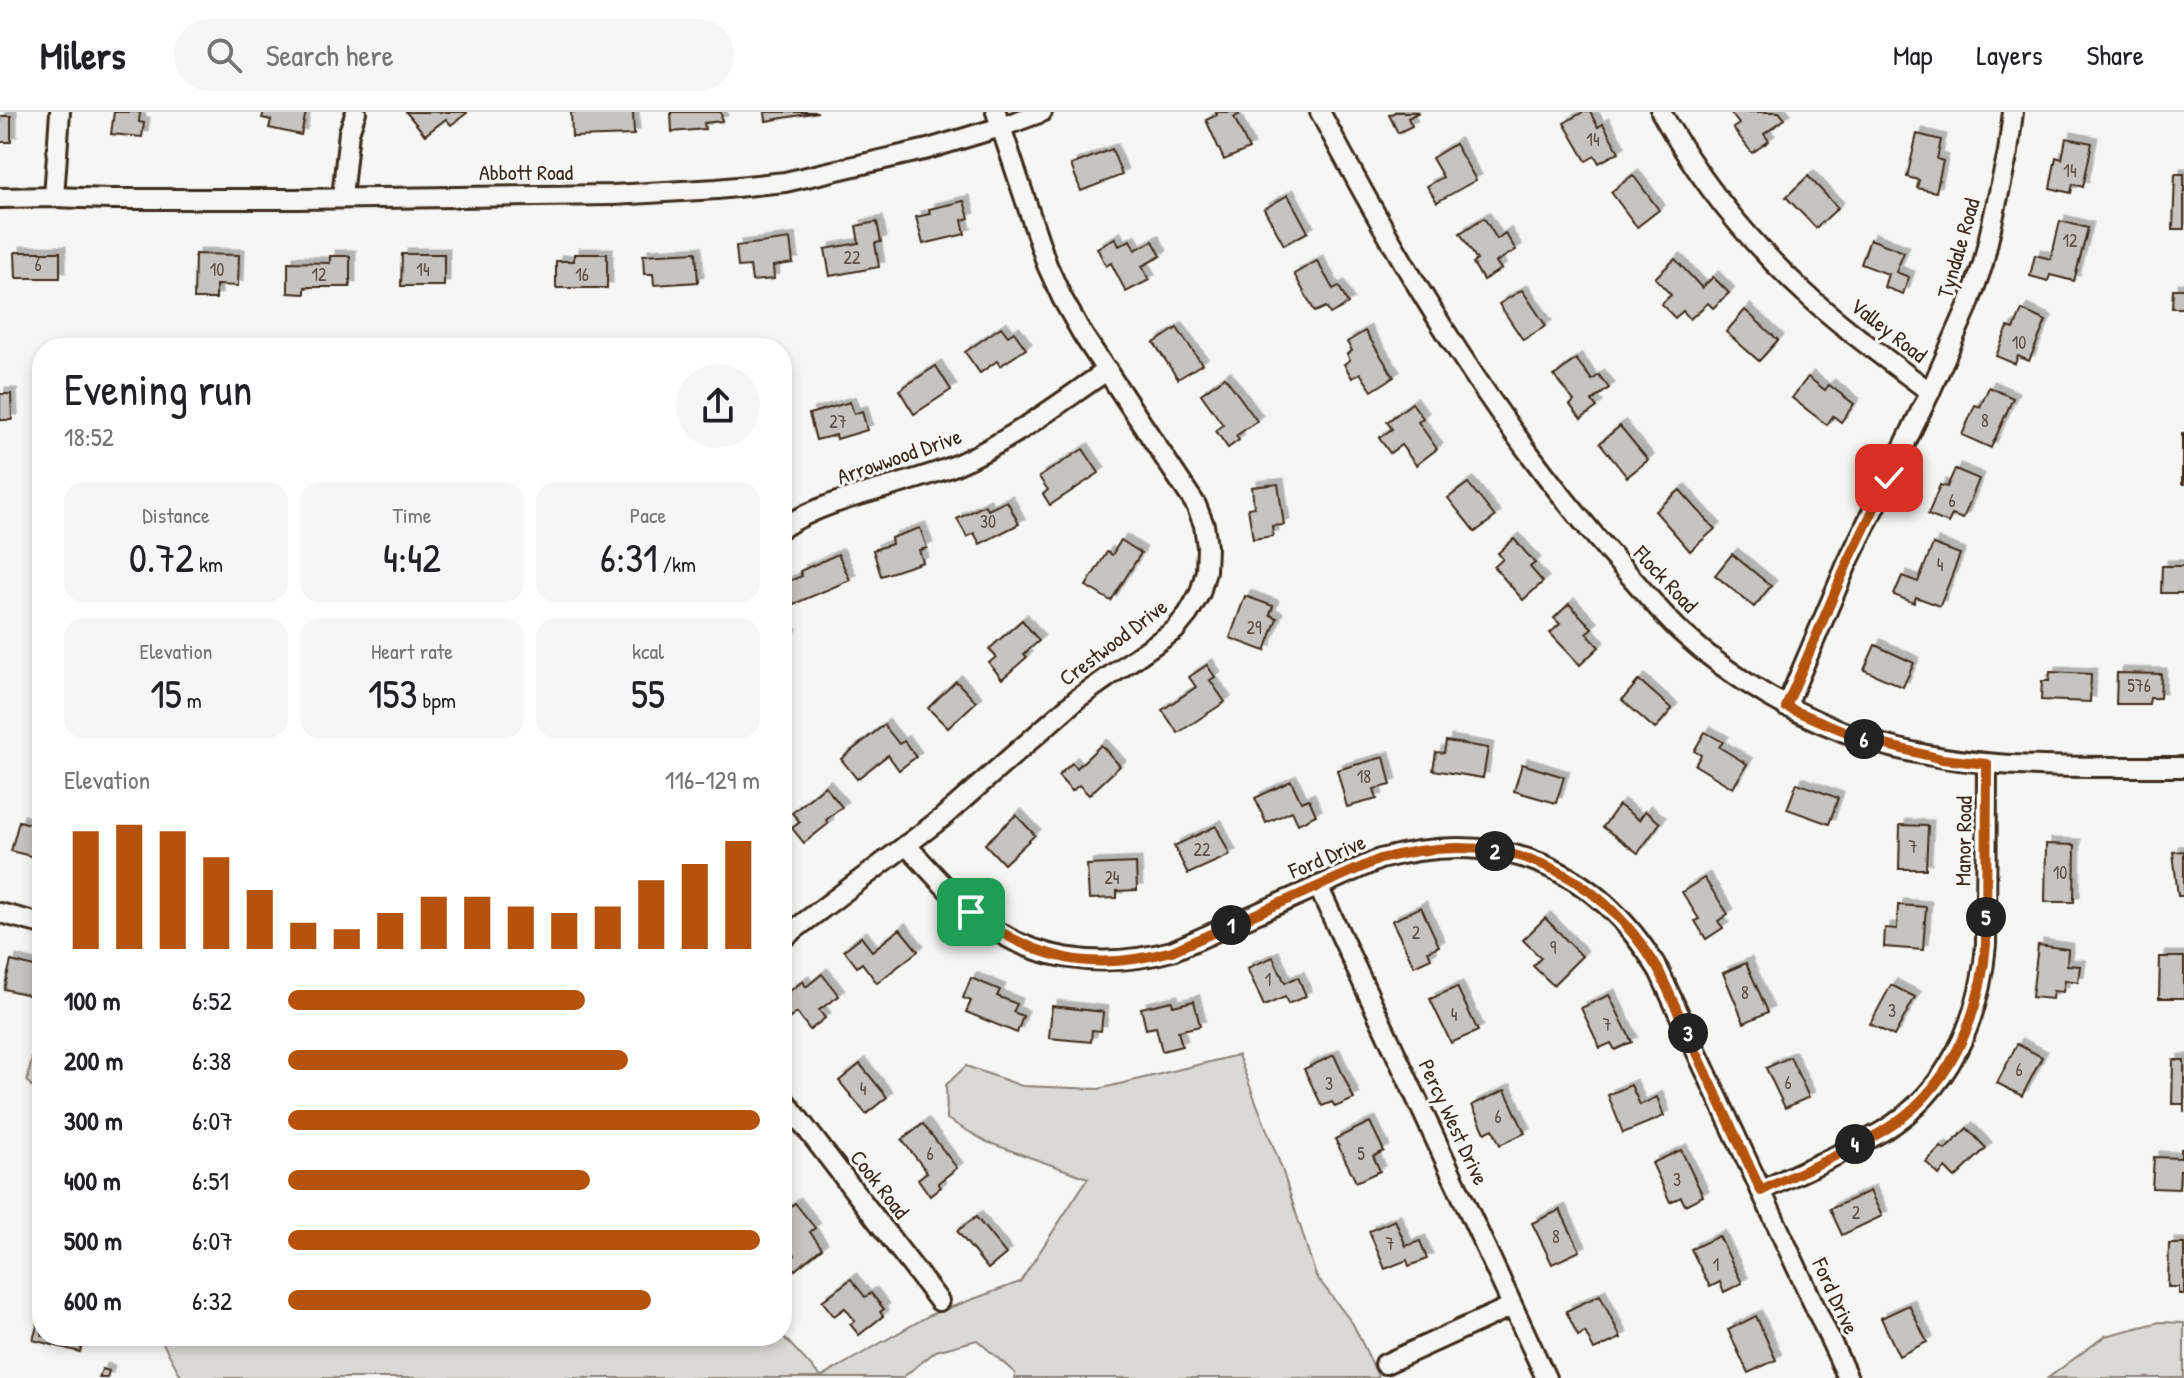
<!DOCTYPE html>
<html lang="en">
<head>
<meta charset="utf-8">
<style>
  :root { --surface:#fff; --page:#f6f6f6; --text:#202124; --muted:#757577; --line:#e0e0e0; --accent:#b45309 }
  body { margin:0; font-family:"Patrick Hand",sans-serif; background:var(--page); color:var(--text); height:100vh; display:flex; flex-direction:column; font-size:30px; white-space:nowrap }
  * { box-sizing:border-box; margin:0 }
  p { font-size:26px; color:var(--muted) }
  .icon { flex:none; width:44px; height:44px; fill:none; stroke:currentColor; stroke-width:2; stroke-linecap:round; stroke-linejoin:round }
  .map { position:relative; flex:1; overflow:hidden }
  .drawer { position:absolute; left:32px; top:226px; width:760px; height:1008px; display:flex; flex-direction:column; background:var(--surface); border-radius:32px; box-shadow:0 4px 12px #0003 }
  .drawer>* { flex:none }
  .pin { position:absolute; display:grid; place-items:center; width:68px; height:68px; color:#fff; margin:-34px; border-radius:16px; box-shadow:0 4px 12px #0006 }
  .km { position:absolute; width:40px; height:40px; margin:-20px; border-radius:50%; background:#222; color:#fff; font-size:22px; line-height:40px; text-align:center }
  .round { display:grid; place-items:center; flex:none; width:84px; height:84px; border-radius:42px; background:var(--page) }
  .headline { display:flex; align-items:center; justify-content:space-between; height:136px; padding:0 32px }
  h1 { font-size:44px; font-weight:600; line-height:60px }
  .stats { display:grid; grid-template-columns:repeat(3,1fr); gap:12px; height:136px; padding:8px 32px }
  .stats div { display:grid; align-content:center; border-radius:20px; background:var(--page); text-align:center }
  .stats b { font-size:40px; font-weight:600 }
  .stats small { font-size:22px; font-weight:400 }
  .stats p { font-size:22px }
  .chart { height:224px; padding:16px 32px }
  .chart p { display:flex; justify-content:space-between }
  .chart svg { width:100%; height:144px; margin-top:8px; stroke:var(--accent); stroke-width:6 }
  ul { padding:0 32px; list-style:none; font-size:26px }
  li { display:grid; grid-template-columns:128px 96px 1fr; align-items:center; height:60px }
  li i { height:20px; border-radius:10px; background:var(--accent) }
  header { display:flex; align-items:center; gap:48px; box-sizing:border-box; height:112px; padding:0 40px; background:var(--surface); border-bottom:2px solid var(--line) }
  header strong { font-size:38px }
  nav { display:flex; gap:44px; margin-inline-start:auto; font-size:28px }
  .search { width:560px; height:72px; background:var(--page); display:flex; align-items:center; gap:20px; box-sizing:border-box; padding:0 28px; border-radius:44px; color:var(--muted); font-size:30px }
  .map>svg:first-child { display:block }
</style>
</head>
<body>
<header>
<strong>Milers</strong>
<div class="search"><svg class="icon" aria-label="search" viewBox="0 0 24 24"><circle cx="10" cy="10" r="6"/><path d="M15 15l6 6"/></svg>Search here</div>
<nav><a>Map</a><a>Layers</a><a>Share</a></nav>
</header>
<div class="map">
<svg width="2184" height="1266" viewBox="0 0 2184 1266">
  <defs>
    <filter id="shadow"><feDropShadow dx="5.5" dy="-5.5" stdDeviation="0" flood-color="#0004"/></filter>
  </defs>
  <rect width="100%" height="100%" fill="#f6f6f2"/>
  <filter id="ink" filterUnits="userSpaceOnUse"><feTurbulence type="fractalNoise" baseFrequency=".0125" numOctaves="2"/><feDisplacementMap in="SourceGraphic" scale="16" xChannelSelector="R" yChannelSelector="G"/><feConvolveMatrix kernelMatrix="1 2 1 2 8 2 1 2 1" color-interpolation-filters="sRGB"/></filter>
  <g filter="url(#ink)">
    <g fill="#dad9d3" stroke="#8a8278" stroke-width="2">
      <path d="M42,913v73l-15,-17 12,-55z"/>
      <path d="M1238,943l44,114 34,107 37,48 26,54h-364v-5l-38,-33 -41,11 -34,27h-720l-23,-42 623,-1 39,42 109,-62 90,-33 68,-104 -101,-36 -40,-23 -1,-34 20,-19 56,20 77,3z"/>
      <path d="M2160,1210l24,1v55h-136l57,-42z"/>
    </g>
    <g fill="#c8c3be" stroke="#3b2a1e" stroke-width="2" filter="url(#shadow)">
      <path d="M114,0h26l-1,10 5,1 -2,14 -31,-3z"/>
      <path d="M264,0h42l-5,23 -32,-7 2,-8 -9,-2z"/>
      <path d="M406,0h60l1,1 -16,12 -5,-6 -21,16z"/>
      <path d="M571,0h62l1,23 -62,2z"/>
      <path d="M671,0h50l1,9 -18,2 1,6 -33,3z"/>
      <path d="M765,0h53l-52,9z"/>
      <path d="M1216,0h22l1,3 -5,2 15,32 -25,11 -18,-40 11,-5z"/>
      <path d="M1395,0h24l-11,6 4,8 -14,7 -9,-18z"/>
      <path d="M1583,0h7l8,15 5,-3 16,28 -20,11 -4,-7 -9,5 -22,-38z"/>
      <path d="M1730,0h49l6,7 -21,15 5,7 -17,12 -19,-25 6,-4z"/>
      <rect x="0" y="4" width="11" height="26"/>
      <path d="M1917,22l24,6 -4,19 6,2 -7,31 -19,-4 2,-8 -12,-3z"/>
      <path d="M2066,26l26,5 -9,44 -10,-3 -2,9 -21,-5 6,-31 6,2z"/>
      <path d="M1455,32l21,36 -39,22 -10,-16 16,-9 -11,-19z"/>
      <path d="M1112,37l10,26 -41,16 -10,-26z"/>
      <path d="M2175,62h9v55h-11z"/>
      <path d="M1633,63l26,35 -22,17 -26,-35z"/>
      <path d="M1808,64l30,32 -22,20 -30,-31z"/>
      <path d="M1288,83l20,37 -24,13 -20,-36z"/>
      <path d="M964,89l5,17 -7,2 3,14 -42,10 -7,-27 14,-3 -1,-5z"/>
      <path d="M1484,106l13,21 8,-6 11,17 -20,12 5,7 -18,11 -10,-17 4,-3 -17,-27z"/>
      <path d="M2060,109l28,7 -14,53 -24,-6 -2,6 -18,-5 5,-21 16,4z"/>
      <path d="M877,110l4,20 -6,1 4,24 -49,9 -5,-27 34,-6 -3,-17z"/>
      <path d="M1115,126l4,8 11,-6 5,10 18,-9 8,15 -19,10 7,14 -23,12 -15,-29 -5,3 -9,-18z"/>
      <path d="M790,127l3,24 -20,3 1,13 -22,2 -2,-15 -12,1 -2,-21z"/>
      <path d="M1870,127l34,13 -8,20 13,5 -6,17 -19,-7 4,-13 -27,-10z"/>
      <path d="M15,140h45v26h-44z"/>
      <path d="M696,140l2,30 -44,3 -1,-11h-9l-1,-19z"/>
      <path d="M195,142l44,1 -1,31 -22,-1v14h-22z"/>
      <path d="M402,142h42v32h-43z"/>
      <path d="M574,142h33v34h-51v-27h18z"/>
      <path d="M330,144h20v31h-45v7l-17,-1v-31l42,1z"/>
      <path d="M1675,147l27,29 11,-11 16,16 -16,15 -5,-5 -18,16 -7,-8 -8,7 -14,-14 10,-9 -16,-17z"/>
      <path d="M1317,149l16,28 6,-3 9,18 -18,10 -4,-7 -11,5 -21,-38z"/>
      <path d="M2173,177h11v19h-12z"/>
      <path d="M1522,178l24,36 -23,14 -24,-36z"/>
      <path d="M1745,198l33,30 -19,21 -33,-29z"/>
      <path d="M2022,198l24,11 -17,40 -11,-5 -3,8 -19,-8 12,-29 6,2z"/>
      <path d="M1001,215l7,9 6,-4 12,17 -26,17 -3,-5 -17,12 -15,-21z"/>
      <path d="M1177,216l25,36 -24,15 -24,-36z"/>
      <path d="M1365,219l29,46 -22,14 -12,-18 -8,5 -8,-14 6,-4 -3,-6 5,-3 -5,-9z"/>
      <path d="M1576,247l16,21 7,-5 10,13 -17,13 5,6 -16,12 -11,-14 4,-4 -20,-25z"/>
      <path d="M936,254l15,24 -37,24 -15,-24z"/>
      <path d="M1225,265l32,44 -21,15 3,4 -11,8 -12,-17 7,-6 -22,-31z"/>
      <path d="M1808,265l17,13 4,-5 25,19 -13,18 -8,-6 -6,9 -35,-27z"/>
      <path d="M1989,275l24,11 -22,50 -29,-13 13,-30 5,2z"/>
      <path d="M0,282h11l1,26h-12z"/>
      <path d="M850,290l4,12 8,-3 5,19 -30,9 -1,-4 -20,5 -7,-26z"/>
      <path d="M1412,291l11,15 -5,4 19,27 -21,16 -15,-20 -11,8 -11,-15 13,-9 -5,-7z"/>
      <path d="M1620,314l28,34 -21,17 -27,-34z"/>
      <rect x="2182" y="322" width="2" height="50"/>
      <path d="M1083,337l16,24 -49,32 -7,-11 5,-4 -9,-13z"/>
      <path d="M1955,357l24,10 -16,40 -11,-4 -4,8 -20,-8 12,-30 7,2z"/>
      <path d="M1468,371l27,34 -20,15 -27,-34z"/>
      <path d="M1278,372l6,41 -12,1 1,10 -20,3 -5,-31 6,-1 -2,-20z"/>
      <path d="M1680,378l35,39 -25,22 -35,-40z"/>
      <path d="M1007,389l12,23 -39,20 -6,-11 -7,4 -10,-18 28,-14 3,5z"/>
      <path d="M920,416l7,20 -8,2 4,12 -42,14 -8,-26 19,-6 -1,-6z"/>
      <path d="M1514,427l21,24 -5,4 13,15 -20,18 -29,-33 9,-8 -5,-6z"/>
      <path d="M1121,428l20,13 -30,48 -25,-15 21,-34 5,3z"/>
      <path d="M1933,432l27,10 -20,52 -24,-9 -2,6 -20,-8 8,-19 16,6z"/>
      <path d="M838,442l12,26 -56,24 -10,-21 18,-7 -2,-5z"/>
      <path d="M1732,442l39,32 -17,21 -39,-32z"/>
      <path d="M2162,454h22v27h-23z"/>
      <path d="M1245,484l28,10 -3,9 7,3 -12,33 -35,-13z"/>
      <path d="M1569,492l23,24 -6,5 13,14 -19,18 -30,-32 10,-9 -6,-6z"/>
      <path d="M1022,508l17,21 -15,13 3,3 -25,22 -13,-16 7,-6 -7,-8z"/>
      <path d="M782,514l9,9 -9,8z"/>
      <path d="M1875,533l39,18 -11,24 -39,-17z"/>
      <path d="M1207,553l8,12 -5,3 15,22 -47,31 -16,-23 34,-23 -7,-10z"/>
      <path d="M2050,560l41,2 -1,28 -49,-2 1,-19h7z"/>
      <path d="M2117,561l44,1 -1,24h-10l-1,6h-33z"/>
      <path d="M1639,568l33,29 -17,20 -33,-29z"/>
      <path d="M956,569l20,21 -28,26 -20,-20z"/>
      <path d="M884,613l15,19 5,-3 12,16 -17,13 -11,-15 -31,24 -16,-20z"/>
      <path d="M1705,620l18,10 -4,5 28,17 -14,24 -38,-23 6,-10 -7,-4z"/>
      <path d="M1446,629l42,7 -5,30 -50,-8 3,-18 8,1z"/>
      <path d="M1101,633l19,21 -31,29 -10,-10 -7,6 -14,-15 14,-13 5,5z"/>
      <path d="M1384,645l7,28 -17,4 3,10 -30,8 -10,-37z"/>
      <path d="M1522,652l42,13 -8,26 -42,-12z"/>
      <path d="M1291,669l10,21 8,-3 7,16 -18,9 -6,-13 -26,12 -11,-25z"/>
      <path d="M1797,671l41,15 -9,26 -42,-15z"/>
      <path d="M825,674l17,21 -16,13 2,4 -24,19 -12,-15 8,-6 -8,-9z"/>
      <path d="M1619,693l20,15 6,-9 15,12 -22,30 -35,-26z"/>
      <path d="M1016,703l19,20 -31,29 -19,-20z"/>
      <path d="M19,709l23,6v32l-31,-8z"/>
      <path d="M1900,713l28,1 -2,43h-27z"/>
      <path d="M1216,714l14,29 -42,19 -14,-28z"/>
      <path d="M2046,732l29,1 -1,57h-29z"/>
      <path d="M2184,739v45h-6l-5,-44z"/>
      <path d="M1136,751l1,27 -20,1v7l-28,1 -2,-34z"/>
      <path d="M1704,766l24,36 -10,7 5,7 -17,11 -11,-18 4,-2 -17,-27z"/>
      <path d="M1898,793l28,2 -3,43 -39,-3 1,-19 12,1z"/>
      <path d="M1421,795l18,39 -11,5 3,7 -17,8 -22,-45z"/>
      <path d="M1545,806l37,38 -29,29 -20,-19 8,-8 -18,-18z"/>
      <path d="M900,817l18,22 -41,32 -15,-20 -5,4 -13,-17 17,-13 11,14z"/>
      <path d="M2038,833l30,4 -1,16 13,1 -2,16 -13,-2 -2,12 -10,-1 -1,8 -20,-2z"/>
      <path d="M1273,845l12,26 13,-6 8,19 -18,8 -3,-7 -21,9 -17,-38z"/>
      <path d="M2160,845h24v41h-25z"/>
      <path d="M11,849l31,8v23l-8,-2 -1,6 -29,-7z"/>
      <path d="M1746,851l22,49 -24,11 -21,-50z"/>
      <path d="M822,862l17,22 -20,14 6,8 -15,12 -13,-17 -7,5 -8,-11v-10l21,-16 3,6z"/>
      <path d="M971,866l29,12 -3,6 20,8 -4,8 10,4 -6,17 -51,-21 5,-11 -8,-3z"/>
      <path d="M1891,873l24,12 -21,39 -24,-12z"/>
      <path d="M1457,875l21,44 -27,12 -21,-44z"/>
      <path d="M1609,883l23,47 -17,8 -4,-7 -11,5 -19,-40z"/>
      <path d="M1172,889l1,5 21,-5 6,25 -22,5 4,15 -20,5 -6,-24 -10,2 -5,-21z"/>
      <path d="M1052,894l51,6 -2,19 -9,-1 -1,12 -42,-4z"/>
      <path d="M2017,932l25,13 -20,39 -25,-13z"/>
      <path d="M1334,943l20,44 -19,8 -3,-5 -10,4 -18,-37z"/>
      <path d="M1790,945l19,40 -24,11 -19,-40z"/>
      <path d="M2173,948h11v53v-9h-12z"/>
      <path d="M860,952l27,33 -21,17 -27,-33z"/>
      <path d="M1631,973l9,20 17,-8 7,19 -41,17 -15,-38z"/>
      <path d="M1505,978l20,43 -25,12 -7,-16 -8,4 -13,-28z"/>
      <path d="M1370,1010l14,29 -11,5 7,15 -24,11 -21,-43z"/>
      <path d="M923,1012l34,44 -19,15 3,4 -11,9 -12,-17 9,-7 -25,-32z"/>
      <path d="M1967,1016l19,20 -31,30 -10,-10 -6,7 -13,-13 15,-15 4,3z"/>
      <path d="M2181,1037h3v21h-4l-1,19 -27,-1 2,-31 27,1z"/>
      <path d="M1681,1038l22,46 -18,9 -4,-8 -11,5 -18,-39z"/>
      <path d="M1870,1079l12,25 -40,19 -12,-26z"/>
      <path d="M795,1091l20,25 -5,4 12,16 -27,22 -7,-9 7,-6 -13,-16v-26z"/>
      <path d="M1560,1098l20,41 -28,13 -20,-41z"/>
      <path d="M976,1105l30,37 -18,15 -31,-38z"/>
      <path d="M1395,1108l11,26 14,-5 7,18 -18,7 -2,-6 -22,9 -16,-38z"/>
      <path d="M1719,1124l23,47 -18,9 -4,-10 -10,5 -19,-38z"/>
      <path d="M2169,1132h15v50h-5v-7h-11z"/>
      <path d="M851,1167l14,18 6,-4 13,16 -4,3 3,4 -24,19 -9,-11 5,-3 -10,-13 -11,8 -12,-15z"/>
      <path d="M1600,1183l21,43 -27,12 -9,-18 -7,4 -12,-25z"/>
      <path d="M1909,1193l18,37 -28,14 -18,-38z"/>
      <path d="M42,1197v27h42l-4,16 -47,-12z"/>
      <path d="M1756,1204l20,44 -28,13 -20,-43z"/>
      <path d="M102,1257l7,2 -2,7h-8z"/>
    </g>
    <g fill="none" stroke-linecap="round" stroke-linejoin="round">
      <defs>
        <g id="minor">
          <path d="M1320,0c85,162 180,320 303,456 19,21 37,44 57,63 53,49 118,87 187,109 101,33 211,26 317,27"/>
          <path d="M1661,0c38,68 87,129 144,181 39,36 83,67 125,99"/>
          <path d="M54,85l6,-85"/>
          <path d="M342,85l7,-65 7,-20"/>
          <path d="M0,86l54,-1 55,2h186l318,-4 104,-6 68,-7 143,-33 73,-22 41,-15"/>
          <path d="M782,416c52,-34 117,-39 174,-63 55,-24 103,-62 152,-95"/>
          <path d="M1786,595l61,-143 83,-172 38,-86 15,-42 25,-112 5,-40"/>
          <path d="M906,733c21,22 42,46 64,67 58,50 131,58 202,39l208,-92c118,-32 216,6 279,112l189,407"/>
          <path d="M1318,774l228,492"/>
          <path d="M0,801l42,11"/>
          <path d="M782,827l160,-121 135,-119 98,-69 13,-16 12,-21 6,-22 1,-24 -3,-22 -8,-20 -113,-170 -21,-37 -15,-33 -51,-153"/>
          <path d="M782,985l157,204"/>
          <path d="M1761,1079c40,-20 83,-37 122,-60 66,-40 97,-112 103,-187l1,-180"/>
          <path d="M1385,1252l127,-58"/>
        </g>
      </defs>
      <use href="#minor" stroke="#3b2a1e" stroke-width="24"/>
      <use href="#minor" stroke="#f6f6f2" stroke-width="18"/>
    </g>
  </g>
  <g fill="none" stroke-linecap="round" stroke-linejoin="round" filter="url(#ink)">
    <defs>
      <path id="route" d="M971,800c65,49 122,61 201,39l208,-92c118,-32 216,6 279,112l102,220c40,-20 83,-37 122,-60 66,-40 97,-112 103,-187l1,-180 -45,-5 -76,-19 -80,-33 61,-143 42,-86"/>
    </defs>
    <use href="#route" stroke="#fff" stroke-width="16"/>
    <use href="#route" stroke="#b45309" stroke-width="10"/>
  </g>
  <g text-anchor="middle" stroke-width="6" stroke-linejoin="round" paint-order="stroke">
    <g font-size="18" fill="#5e5046">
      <text x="1593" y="34">14</text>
      <text x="2070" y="65">14</text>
      <text x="2070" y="135">12</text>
      <text x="852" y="152">22</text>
      <text x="38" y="159">6</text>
      <text x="217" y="164">10</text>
      <text x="423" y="164">14</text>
      <text x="319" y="169">12</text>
      <text x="582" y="169">16</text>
      <text x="2019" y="237">10</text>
      <text x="1985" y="315">8</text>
      <text x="838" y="316">27</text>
      <text x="1952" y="395">6</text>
      <text x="988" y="416">30</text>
      <text x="1940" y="459">4</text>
      <text x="1254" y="522">29</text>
      <text x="2139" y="580">576</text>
      <text x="1364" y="671">18</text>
      <text x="1913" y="741">7</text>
      <text x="1202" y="744">22</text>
      <text x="2060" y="767">10</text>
      <text x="1112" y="772">24</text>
      <text x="1416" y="827">2</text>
      <text x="1553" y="842">9</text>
      <text x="1268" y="874">1</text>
      <text x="1745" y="887">8</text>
      <text x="1892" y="905">3</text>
      <text x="1454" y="909">4</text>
      <text x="1607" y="919">7</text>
      <text x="2019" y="964">6</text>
      <text x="1788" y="977">6</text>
      <text x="1329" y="978">3</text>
      <text x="863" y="983">4</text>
      <text x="1498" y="1011">6</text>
      <text x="930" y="1048">6</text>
      <text x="1361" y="1048">5</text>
      <text x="1677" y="1074">3</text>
      <text x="1856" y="1107">2</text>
      <text x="1556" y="1131">8</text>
      <text x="1390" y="1138">7</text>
      <text x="1716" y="1159">1</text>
    </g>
    <g font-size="22" fill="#3b2a1e" stroke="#f6f6f2">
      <text x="526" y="68">Abbott Road</text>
      <text transform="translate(1958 136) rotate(-74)" y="8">Tyndale Road</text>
      <text transform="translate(1889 218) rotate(38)" y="8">Valley Road</text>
      <text transform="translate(899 344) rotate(-19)" y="8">Arrowwood Drive</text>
      <text transform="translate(1666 467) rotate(47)" y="8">Flock Road</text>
      <text transform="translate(1113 530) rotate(-37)" y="8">Crestwood Drive</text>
      <text transform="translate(1963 729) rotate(-89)" y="8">Manor Road</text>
      <text transform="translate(1327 744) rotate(-23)" y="8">Ford Drive</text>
      <text transform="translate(1454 1010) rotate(65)" y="8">Percy West Drive</text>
      <text transform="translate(880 1072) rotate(52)" y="8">Cook Road</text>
      <text transform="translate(1836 1184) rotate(65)" y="8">Ford Drive</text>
    </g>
  </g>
</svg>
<div class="pin" style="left:971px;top:800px;background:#1e9e55"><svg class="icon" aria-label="arrive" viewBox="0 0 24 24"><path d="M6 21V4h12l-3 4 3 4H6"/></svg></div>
<div class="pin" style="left:1889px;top:366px;background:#d93025"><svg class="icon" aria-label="check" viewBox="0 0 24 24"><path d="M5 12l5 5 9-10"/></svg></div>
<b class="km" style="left:1231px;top:813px">1</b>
<b class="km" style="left:1495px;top:739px">2</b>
<b class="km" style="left:1688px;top:921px">3</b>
<b class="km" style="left:1855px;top:1032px">4</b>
<b class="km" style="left:1986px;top:805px">5</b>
<b class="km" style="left:1864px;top:627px">6</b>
<section class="drawer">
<div class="headline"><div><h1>Evening run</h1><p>18:52</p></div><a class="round"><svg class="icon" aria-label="share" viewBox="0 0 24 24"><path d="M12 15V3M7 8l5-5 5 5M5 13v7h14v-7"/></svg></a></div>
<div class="stats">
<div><p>Distance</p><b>0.72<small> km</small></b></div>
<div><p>Time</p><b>4:42</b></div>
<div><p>Pace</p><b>6:31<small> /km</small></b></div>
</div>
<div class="stats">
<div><p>Elevation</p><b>15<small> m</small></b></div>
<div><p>Heart rate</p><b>153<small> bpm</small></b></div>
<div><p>kcal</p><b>55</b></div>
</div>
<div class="chart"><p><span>Elevation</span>116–129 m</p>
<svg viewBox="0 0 160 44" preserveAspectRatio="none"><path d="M5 44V8M15 44V6M25 44V8M35 44V16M45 44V26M55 44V36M65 44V38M75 44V33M85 44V28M95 44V28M105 44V31M115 44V33M125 44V31M135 44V23M145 44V18M155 44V11"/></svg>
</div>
<ul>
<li><b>100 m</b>6:52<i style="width:63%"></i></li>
<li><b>200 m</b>6:38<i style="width:72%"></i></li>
<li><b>300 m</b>6:07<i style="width:100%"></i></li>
<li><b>400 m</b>6:51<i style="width:64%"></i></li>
<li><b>500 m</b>6:07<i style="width:100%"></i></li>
<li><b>600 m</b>6:32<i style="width:77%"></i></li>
</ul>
</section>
</div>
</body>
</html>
